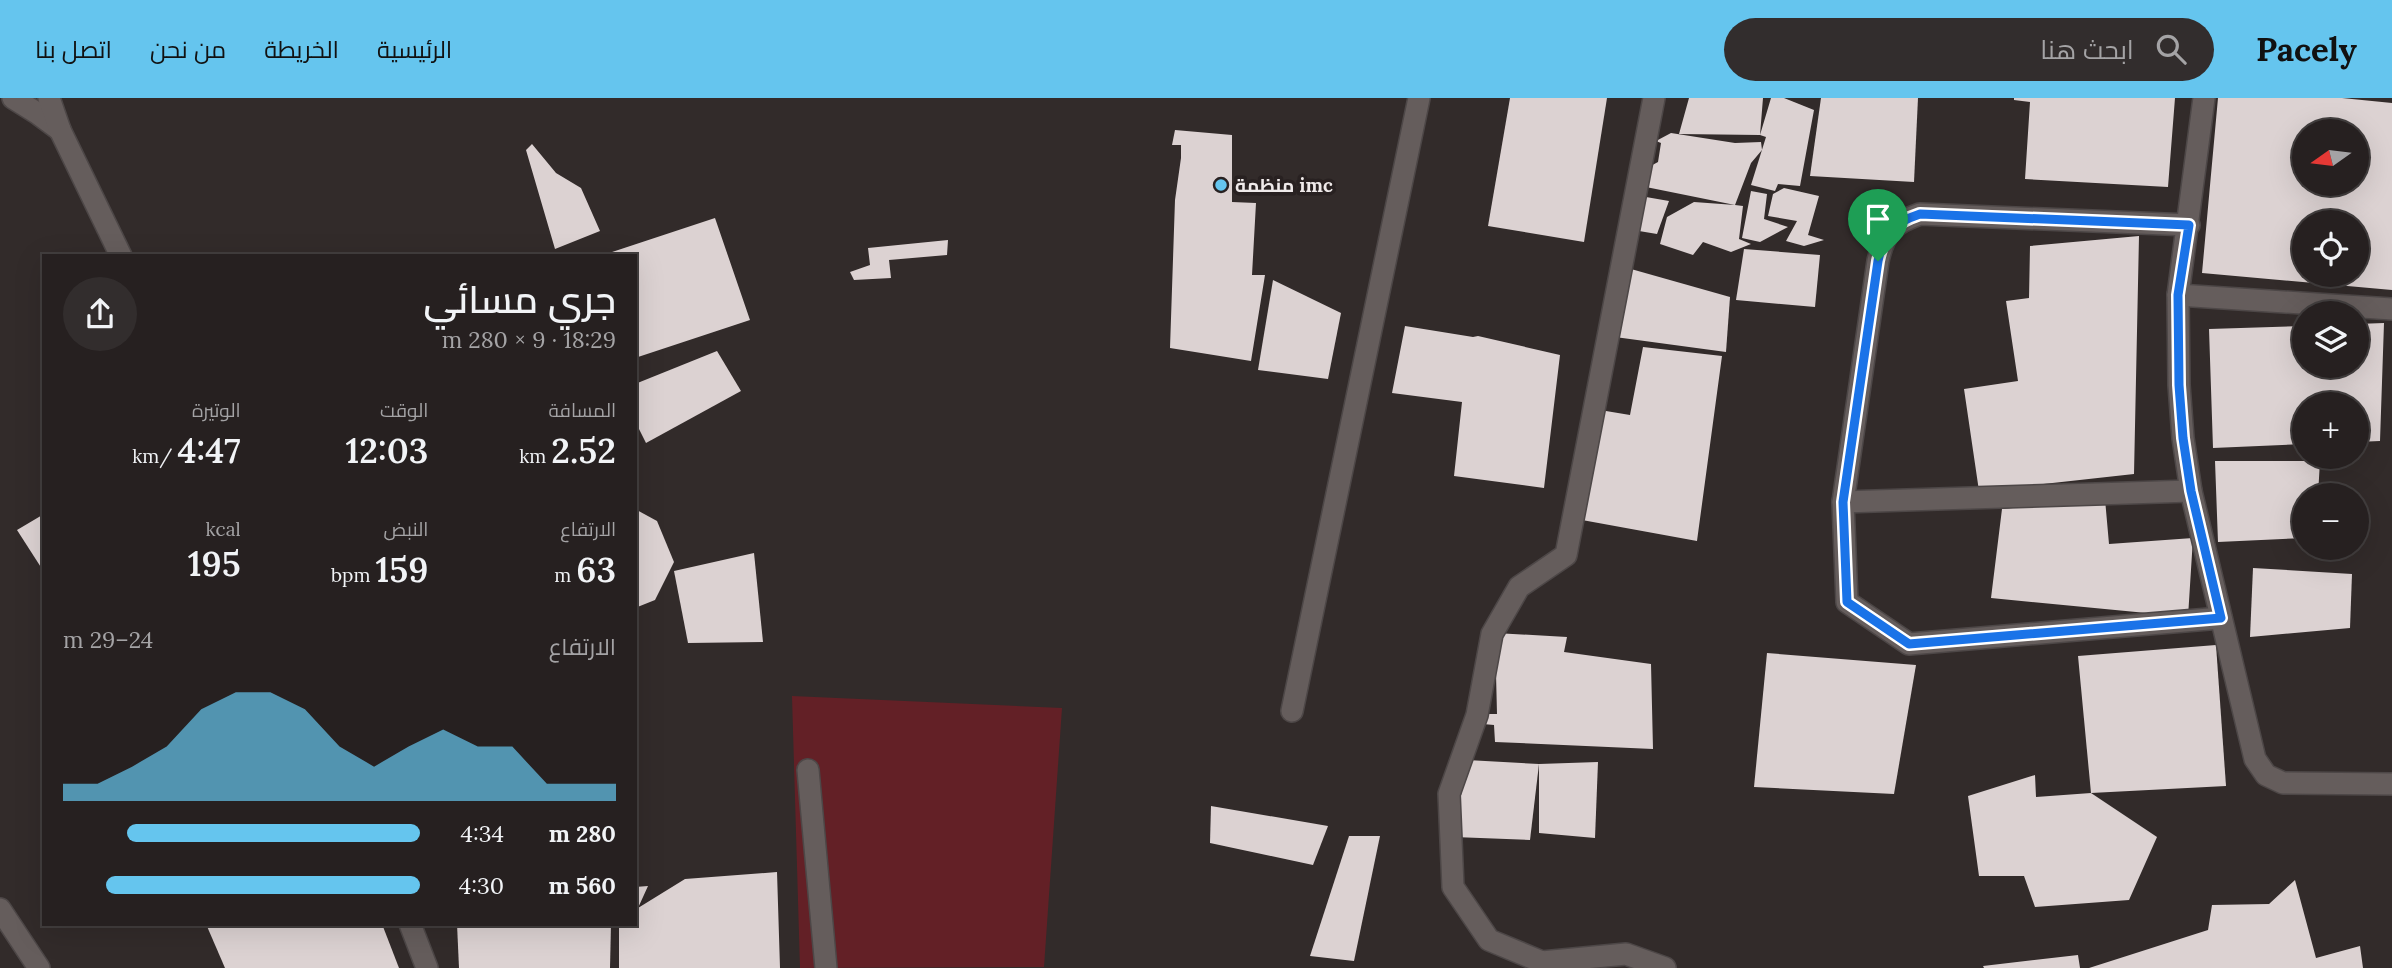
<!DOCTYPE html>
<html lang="ar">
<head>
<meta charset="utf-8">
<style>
  :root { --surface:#262020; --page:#322d2d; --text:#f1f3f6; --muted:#a4a3a5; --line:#423e3e; --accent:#65c5ee }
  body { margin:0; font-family:Lora,Cairo,serif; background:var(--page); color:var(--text); direction:rtl; height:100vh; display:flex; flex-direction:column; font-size:26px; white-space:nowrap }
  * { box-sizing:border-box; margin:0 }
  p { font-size:23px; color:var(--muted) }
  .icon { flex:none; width:38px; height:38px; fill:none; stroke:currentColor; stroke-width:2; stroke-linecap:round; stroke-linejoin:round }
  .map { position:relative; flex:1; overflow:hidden; direction:ltr }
  .drawer { position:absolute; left:42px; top:156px; width:595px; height:672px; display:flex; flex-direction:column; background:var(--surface); border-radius:0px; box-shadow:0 7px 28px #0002,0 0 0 2px var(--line); direction:rtl }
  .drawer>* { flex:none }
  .needle { width:46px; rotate:256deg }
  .tools { position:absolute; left:2292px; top:21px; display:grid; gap:14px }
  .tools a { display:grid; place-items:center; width:77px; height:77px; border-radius:50%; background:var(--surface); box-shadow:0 7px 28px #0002,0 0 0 2px var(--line); font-size:35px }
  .pin { position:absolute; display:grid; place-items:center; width:60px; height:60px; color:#fff; margin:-72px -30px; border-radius:50% 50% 50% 0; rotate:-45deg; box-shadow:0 0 7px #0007 }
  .pin .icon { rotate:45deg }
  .round { display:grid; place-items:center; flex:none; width:74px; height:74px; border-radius:37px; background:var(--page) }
  .headline { display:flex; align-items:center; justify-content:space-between; height:119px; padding:0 21px }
  h1 { font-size:38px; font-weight:600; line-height:52px }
  .stats { display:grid; grid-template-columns:repeat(3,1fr); gap:10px; height:119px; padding:7px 21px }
  .stats div { display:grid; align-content:center }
  .stats b { font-size:35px; font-weight:600 }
  .stats small { font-size:19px; font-weight:400 }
  .stats p { font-size:19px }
  .chart { height:196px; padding:14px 21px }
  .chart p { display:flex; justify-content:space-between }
  .chart svg { width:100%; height:126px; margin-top:7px; fill:var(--accent); opacity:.7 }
  ul { padding:0 21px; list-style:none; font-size:23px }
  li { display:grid; grid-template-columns:112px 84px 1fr; align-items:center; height:52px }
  li i { height:18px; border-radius:9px; background:var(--accent) }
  header { display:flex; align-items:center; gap:42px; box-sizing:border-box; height:98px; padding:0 35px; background:var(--accent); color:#111 }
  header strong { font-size:33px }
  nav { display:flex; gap:38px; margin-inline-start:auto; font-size:24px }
  .search { width:490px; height:63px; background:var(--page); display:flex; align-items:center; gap:18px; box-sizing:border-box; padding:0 24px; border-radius:38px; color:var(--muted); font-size:26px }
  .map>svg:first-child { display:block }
</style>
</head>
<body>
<header>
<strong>Pacely</strong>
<div class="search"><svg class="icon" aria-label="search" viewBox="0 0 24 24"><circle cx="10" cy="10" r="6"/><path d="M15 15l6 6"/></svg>ابحث هنا</div>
<nav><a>الرئيسية</a><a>الخريطة</a><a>من نحن</a><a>اتصل بنا</a></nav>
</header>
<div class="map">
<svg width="2392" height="870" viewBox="0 0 2392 870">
  <rect width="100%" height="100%" fill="#322b2a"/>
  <path fill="#632026" d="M792,598l270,12 -18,259 -244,1z"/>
  <g fill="#dcd2d2" fill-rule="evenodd">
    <path d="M1510,0h97l-23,144 -96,-16z"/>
    <path d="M1689,0h74l-3,37 11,-37h13l30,12 -14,76 -22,-2 -3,7 -24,-6 15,-48 -6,-2 -81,-1z"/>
    <path d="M1821,0h97l-4,84 -104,-6z"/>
    <path d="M2014,0h161l-7,89 -143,-8 5,-77 -16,-2z"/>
    <path d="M2218,0h124l50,5v187l-190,-17zM2305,33h52v53h-52zM2305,124h52v53h-52z"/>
    <path d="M1175,32l57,5v67l24,1 -4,72h13l-14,86 -81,-13 5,-148 6,-42v-13h-9z"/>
    <path d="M1671,35l64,10 26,-1 1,8 -11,13 -16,42 8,1 -4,33 12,5 -20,8 -28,-10 -10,13 -33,-11 7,-27 27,-15 41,3 -94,-19 4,-17 13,-7 3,-19 -5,-2z"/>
    <path d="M532,46l24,29 25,15 19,43 -45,18 -29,-99z"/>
    <path d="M1784,90l35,8 -11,39 16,5 -20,6 -18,-5 11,-20 -29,-5 5,-22z"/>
    <path d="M1751,93l16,3 -3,25 24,8 -28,15 -18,-4z"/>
    <path d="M1646,99l23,4 -12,33 -18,-3z"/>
    <path d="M715,120l35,102 -115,38v-102l-32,-1z"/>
    <path d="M2139,138l-5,238 -155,17 -15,-102 54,-8 -12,-80 23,-3 1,-52z"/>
    <path d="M948,142l-1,15 -58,5 2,18 -37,2 -4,-8 20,-7 -2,-17z"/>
    <path d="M1744,151l76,6 -5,52 -79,-7z"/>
    <path d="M1631,171l99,28 -4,55 -111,-15z"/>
    <path d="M1273,182l68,33 -13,66 -70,-9z"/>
    <path d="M2384,225l-4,118 -23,1v-38h-52v40l-92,4 -4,-119 96,-3v40h52v-42z"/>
    <path d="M1405,228l68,11 5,-1 82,19 -16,133 -90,-12 8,-74 -70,-9z"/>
    <path d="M1643,249l79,9 -25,185 -115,-21 18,-110 30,5z"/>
    <path d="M717,253l24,40 -95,52 -11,-22v-37z"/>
    <path d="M2215,363h105l-2,34h-13v43l-87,4z"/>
    <path d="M2105,401l4,45 84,-6 -5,79 -197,-19 11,-89z"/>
    <path d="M635,411l22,12 17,41 -19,38 -20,8z"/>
    <path d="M44,416v58l-27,-42z"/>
    <path d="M754,455l9,89 -75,1 -14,-72z"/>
    <path d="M2253,470l99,6 -2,54 -100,9z"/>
    <path d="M1495,535l72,4 -3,15 87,12 2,85 -158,-7 -1,-17 -11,-1v-10h14z"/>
    <path d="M2216,547l10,141 -135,7 -13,-137z"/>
    <path d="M1767,555l149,12 -22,129 -140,-7z"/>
    <path d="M1467,662l72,4 -9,76 -76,-3z"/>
    <path d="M1598,664l-3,76 -56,-5v-69z"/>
    <path d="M2035,677l1,22 55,-4 66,44 -28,63 -94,7 -11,-31h-45l-11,-80z"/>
    <path d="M1211,708l117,20 -15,39 -103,-22z"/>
    <path d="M1349,738h31l-26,125 -44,-5z"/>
    <path d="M777,774l3,96h-161v-44h16v-37l13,-1 -10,22 47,-29z"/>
    <path d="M2295,782l21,78 44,-12 3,22h-274l119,-38 4,-25 57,-1z"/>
    <path d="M206,826h176l17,44h-174z"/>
    <path d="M457,826h154l-1,44h-151z"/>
    <path d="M2078,857l2,13h-96l-1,-2z"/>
  </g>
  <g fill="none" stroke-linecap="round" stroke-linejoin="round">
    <defs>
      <g id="street">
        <path d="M13,0l24,15 23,17"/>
        <path d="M49,0l11,32 61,126"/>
        <path d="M1654,0l-88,457 -47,32 -27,47 -15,81 -28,79 4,93 36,53 53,22 84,-8 39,14"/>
        <path d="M2204,0l-26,197 1,90 4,53 8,53 64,268 11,16 17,8 109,1"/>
        <path d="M2189,127l-269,-11c-27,9 -36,19 -42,47l-35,241 4,100 62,42 312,-26"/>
        <path d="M2178,197l214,14"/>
        <path d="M1843,404l348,-11"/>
        <path d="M1292,613l127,-613"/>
        <path d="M808,672l18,198"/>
        <path d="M0,811l39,59"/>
        <path d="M410,826l17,44"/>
      </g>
    </defs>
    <use href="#street" stroke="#4d4747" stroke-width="24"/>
    <use href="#street" stroke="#655d5c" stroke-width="21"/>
  </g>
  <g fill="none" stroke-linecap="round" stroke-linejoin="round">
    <defs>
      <path id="route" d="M1920,116l269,11 -11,70 1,90 4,53 8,53 30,127 -312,26 -62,-42 -4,-100 35,-241c6,-28 15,-38 42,-47z"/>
    </defs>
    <use href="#route" stroke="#fff" stroke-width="14"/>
    <use href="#route" stroke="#1a73e8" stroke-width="9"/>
  </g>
  <circle fill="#65c5ee" stroke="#282121" stroke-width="2.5" cx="1221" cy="87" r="7"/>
  <g text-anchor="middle" stroke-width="7" stroke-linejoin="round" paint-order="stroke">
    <g font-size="19" font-weight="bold" fill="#efeaea" stroke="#282121" text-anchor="start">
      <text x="1235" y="94">منظمة imc</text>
    </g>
  </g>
</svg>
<div class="tools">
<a><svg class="needle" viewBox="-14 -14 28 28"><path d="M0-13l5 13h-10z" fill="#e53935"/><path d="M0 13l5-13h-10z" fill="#a4a3a5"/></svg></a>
<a><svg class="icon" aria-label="locate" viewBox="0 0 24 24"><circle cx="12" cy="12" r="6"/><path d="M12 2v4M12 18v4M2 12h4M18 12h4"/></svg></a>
<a><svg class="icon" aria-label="layers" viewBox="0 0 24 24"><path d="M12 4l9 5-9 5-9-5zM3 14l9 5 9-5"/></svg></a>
<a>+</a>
<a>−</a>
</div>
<div class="pin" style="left:1878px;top:163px;background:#1e9e55"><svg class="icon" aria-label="arrive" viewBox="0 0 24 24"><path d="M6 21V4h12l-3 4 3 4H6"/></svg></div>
<section class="drawer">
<div class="headline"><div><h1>جري مسائي</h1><p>18:29 · 9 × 280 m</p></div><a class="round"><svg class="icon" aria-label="share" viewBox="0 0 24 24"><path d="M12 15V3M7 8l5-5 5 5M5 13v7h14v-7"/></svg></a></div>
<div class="stats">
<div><p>المسافة</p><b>2.52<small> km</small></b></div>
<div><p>الوقت</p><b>12:03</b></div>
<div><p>الوتيرة</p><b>4:47<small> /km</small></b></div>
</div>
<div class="stats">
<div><p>الارتفاع</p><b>63<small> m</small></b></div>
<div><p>النبض</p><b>159<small> bpm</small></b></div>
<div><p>kcal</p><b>195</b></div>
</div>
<div class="chart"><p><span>الارتفاع</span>24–29 m</p>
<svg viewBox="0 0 160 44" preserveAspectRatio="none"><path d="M0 44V38L10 38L20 32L30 25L40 12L50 6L60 6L70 12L80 25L90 32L100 25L110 19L120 25L130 25L140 38L150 38L160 38V44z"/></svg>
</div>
<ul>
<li><b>280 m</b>4:34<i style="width:82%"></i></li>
<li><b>560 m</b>4:30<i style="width:88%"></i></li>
</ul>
</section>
</div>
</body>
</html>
